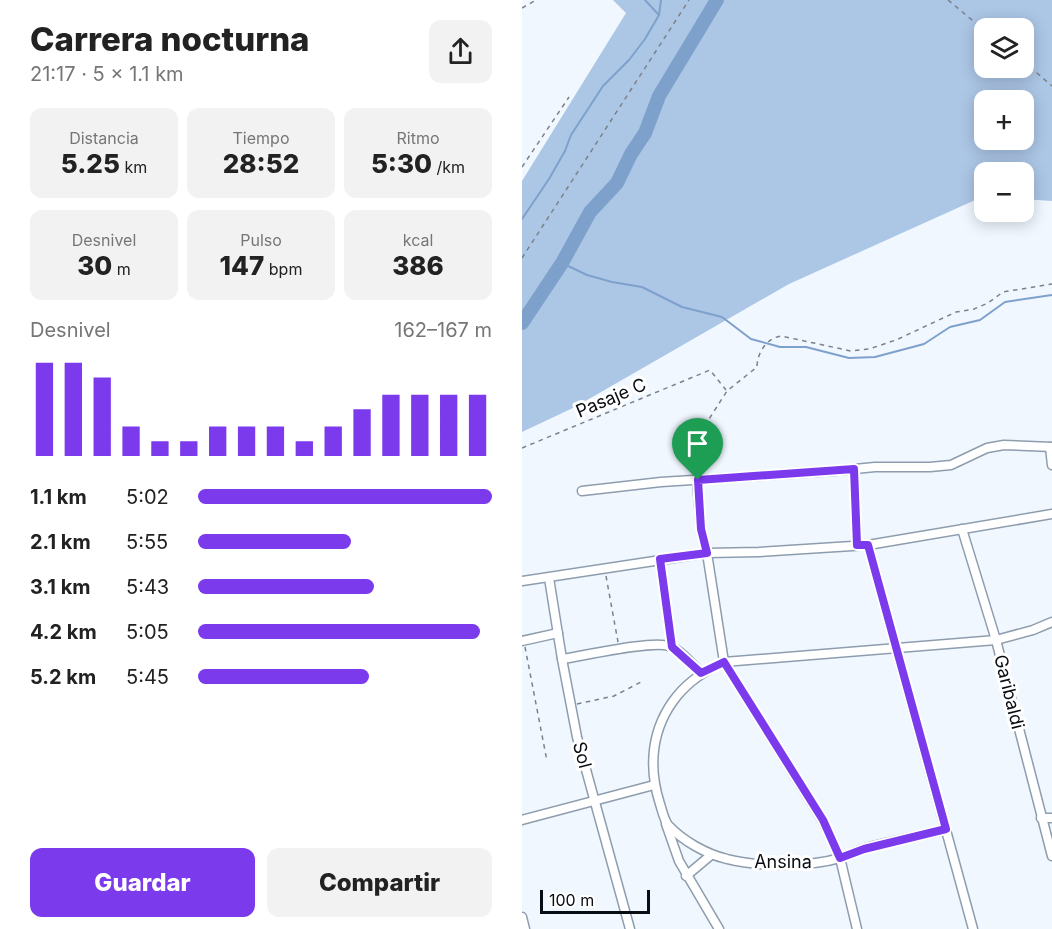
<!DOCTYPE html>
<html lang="es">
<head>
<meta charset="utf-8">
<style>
  :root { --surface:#fff; --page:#f2f2f2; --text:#222; --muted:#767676; --accent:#7c3aed }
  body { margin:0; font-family:Inter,sans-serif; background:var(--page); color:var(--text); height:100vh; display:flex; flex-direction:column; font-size:22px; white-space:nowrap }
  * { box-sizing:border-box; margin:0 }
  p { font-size:20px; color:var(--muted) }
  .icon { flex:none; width:33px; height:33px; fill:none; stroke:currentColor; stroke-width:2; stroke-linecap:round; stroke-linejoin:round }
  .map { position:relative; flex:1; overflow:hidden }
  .sheet { display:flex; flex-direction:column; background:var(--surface); width:522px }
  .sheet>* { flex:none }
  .fabs { position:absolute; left:452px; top:18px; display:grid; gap:12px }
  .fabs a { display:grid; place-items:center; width:60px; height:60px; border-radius:12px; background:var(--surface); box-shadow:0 3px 15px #0003; font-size:30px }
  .scale { position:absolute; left:18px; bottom:15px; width:110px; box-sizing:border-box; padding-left:6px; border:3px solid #080d13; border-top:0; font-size:16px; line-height:21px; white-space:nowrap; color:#080d13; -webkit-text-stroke:4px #fff; paint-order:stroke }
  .pin { position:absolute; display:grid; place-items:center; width:51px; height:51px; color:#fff; margin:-62px -26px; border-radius:50% 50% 50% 0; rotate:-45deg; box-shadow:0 0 6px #0007 }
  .pin .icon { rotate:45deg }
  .round { display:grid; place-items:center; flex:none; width:63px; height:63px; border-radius:12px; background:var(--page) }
  .overview { display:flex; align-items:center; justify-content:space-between; height:102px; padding:0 30px }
  h1 { font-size:33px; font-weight:800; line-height:45px }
  .stats { display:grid; grid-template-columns:repeat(3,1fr); gap:9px; height:102px; padding:6px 30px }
  .stats div { display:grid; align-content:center; border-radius:12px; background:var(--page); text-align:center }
  .stats b { font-size:26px; font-weight:800 }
  .stats small { font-size:16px; font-weight:400 }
  .stats p { font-size:16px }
  .chart { height:168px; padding:12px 30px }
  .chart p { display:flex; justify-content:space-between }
  .chart svg { width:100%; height:108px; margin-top:6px; stroke:var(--accent); stroke-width:6 }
  .action { display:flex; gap:12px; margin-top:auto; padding:12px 30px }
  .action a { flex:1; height:69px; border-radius:12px; background:var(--accent); color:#fff; font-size:24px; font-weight:800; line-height:69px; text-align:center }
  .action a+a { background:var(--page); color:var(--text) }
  ul { padding:0 30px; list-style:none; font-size:20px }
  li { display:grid; grid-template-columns:96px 72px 1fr; align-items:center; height:45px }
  li i { height:15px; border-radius:8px; background:var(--accent) }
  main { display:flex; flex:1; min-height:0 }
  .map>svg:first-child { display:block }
</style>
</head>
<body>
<main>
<section class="sheet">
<div class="overview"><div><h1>Carrera nocturna</h1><p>21:17 · 5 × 1.1 km</p></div><a class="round"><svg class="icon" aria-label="share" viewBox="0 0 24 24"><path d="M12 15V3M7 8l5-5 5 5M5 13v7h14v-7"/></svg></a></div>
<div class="stats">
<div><p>Distancia</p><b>5.25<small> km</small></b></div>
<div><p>Tiempo</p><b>28:52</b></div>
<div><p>Ritmo</p><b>5:30<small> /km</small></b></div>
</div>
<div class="stats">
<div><p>Desnivel</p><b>30<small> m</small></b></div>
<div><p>Pulso</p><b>147<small> bpm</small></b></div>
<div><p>kcal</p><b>386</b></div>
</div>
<div class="chart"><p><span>Desnivel</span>162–167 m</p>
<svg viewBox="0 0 160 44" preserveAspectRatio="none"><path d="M5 44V6M15 44V6M25 44V12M35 44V32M45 44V38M55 44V38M65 44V32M75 44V32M85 44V32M95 44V38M105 44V32M115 44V25M125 44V19M135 44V19M145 44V19M155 44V19"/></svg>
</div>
<ul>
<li><b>1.1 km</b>5:02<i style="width:100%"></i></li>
<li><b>2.1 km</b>5:55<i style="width:52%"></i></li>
<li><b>3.1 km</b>5:43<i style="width:60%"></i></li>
<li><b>4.2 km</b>5:05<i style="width:96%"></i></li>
<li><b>5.2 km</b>5:45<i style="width:58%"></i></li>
</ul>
<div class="action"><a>Guardar</a><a>Compartir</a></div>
</section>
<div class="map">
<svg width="530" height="929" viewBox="0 0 530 929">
  <rect width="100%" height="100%" fill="#f0f7ff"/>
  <path fill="#acc6e6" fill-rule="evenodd" d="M91,0h439v201l-29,-2v-27h-39v24l-195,88 -214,123 -53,25v-251l104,-168zM462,28h39v40h-39zM462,100h39v40h-39z"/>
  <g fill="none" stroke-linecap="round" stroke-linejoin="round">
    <g stroke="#7ea1cb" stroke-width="2">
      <path d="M123,0l14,15"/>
      <path d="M0,219l27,-40 16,-28 6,-16 32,-49 26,-26 16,-21 14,-24 2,-15"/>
      <path d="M40,263l25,12 25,7 30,5 40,20 40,10 29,22 29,8h26l43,11 26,-1 49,-13 26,-17 30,-7 25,-18 47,-7"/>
    </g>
    <path stroke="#7ea1cb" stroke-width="14" d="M0,323l40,-60 28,-51 27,-29 14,-29 14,-21 14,-37 58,-96"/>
    <defs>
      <g id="street">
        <path d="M528,447l2,18"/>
        <path d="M175,480l4,49 6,24 17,109 99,159 17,37 17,71"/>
        <path d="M60,491l79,-9 173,-11 41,-4h55l21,-2 36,-17 17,-3 48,2"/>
        <path d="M440,529l34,111 56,216"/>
        <path d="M346,545l105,384"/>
        <path d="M27,578l13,81 15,78 53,192"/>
        <path d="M0,581l185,-28 52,-1 109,-7 184,-31"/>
        <path d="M0,641l36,-8"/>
        <path d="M40,659c21,-3 90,-19 107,-13 12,4 23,18 32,27"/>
        <path d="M519,818h11"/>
        <path d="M0,820l132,-35"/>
        <path d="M144,824l13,37 40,68"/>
        <path d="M424,829c-26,7 -53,12 -80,19 -9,3 -17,7 -26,10 -30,9 -83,9 -113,1 -21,-5 -44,-18 -59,-34 -4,-5 -6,-15 -8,-21 -12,-37 -9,-76 17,-108 13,-16 29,-26 47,-34l272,-22 37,-10 19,-8"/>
        <path d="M164,876l25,-21"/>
        <path d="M0,917l3,12"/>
      </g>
    </defs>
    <use href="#street" stroke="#8e9dae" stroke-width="11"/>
    <g stroke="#7c8289" stroke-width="1.5" stroke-dasharray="4.5 4.5" stroke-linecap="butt">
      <path d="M426,0l36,30"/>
      <path d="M0,8l14,-8"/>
      <path d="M501,61l29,25"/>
      <path d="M0,167l47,-70"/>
      <path d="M0,258l167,-258"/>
      <path d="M0,448l188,-78 16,20"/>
      <path d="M176,470l4,-40 25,-39 30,-24c0,-13 9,-29 24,-31l70,15 18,-2 27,-9 60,-28 18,-3 14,-6 15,-11 49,-8"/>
      <path d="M332,476l3,61"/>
      <path d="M139,569l10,69"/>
      <path d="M84,576l12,66"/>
      <path d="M3,647l22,114"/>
      <path d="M55,704l37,-8 27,-14"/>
    </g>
    <use href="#street" stroke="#fff" stroke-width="8"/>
  </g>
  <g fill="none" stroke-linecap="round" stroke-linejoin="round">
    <defs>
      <path id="route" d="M332,469l3,76h11l78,284 -82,20 -24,9 -17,-38 -99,-158 -23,11 -29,-26 -12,-88 47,-6 -6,-24 -3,-49z"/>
    </defs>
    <use href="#route" stroke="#fff" stroke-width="12"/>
    <use href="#route" stroke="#7c3aed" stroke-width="8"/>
  </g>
  <g text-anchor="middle" stroke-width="6" stroke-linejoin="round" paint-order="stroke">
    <g font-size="18" fill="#080d13" stroke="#fff">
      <text transform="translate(89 398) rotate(-23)" y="6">Pasaje C</text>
      <text transform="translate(487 692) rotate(76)" y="6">Garibaldi</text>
      <text transform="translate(60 755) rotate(75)" y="6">Sol</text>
      <text x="261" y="868">Ansina</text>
    </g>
  </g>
</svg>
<div class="fabs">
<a><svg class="icon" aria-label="layers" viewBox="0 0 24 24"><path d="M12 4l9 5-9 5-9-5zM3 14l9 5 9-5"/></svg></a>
<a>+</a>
<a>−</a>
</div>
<div class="scale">100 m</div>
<div class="pin" style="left:176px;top:480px;background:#1e9e55"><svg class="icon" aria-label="arrive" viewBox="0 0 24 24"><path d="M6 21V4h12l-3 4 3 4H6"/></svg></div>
</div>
</main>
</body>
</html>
